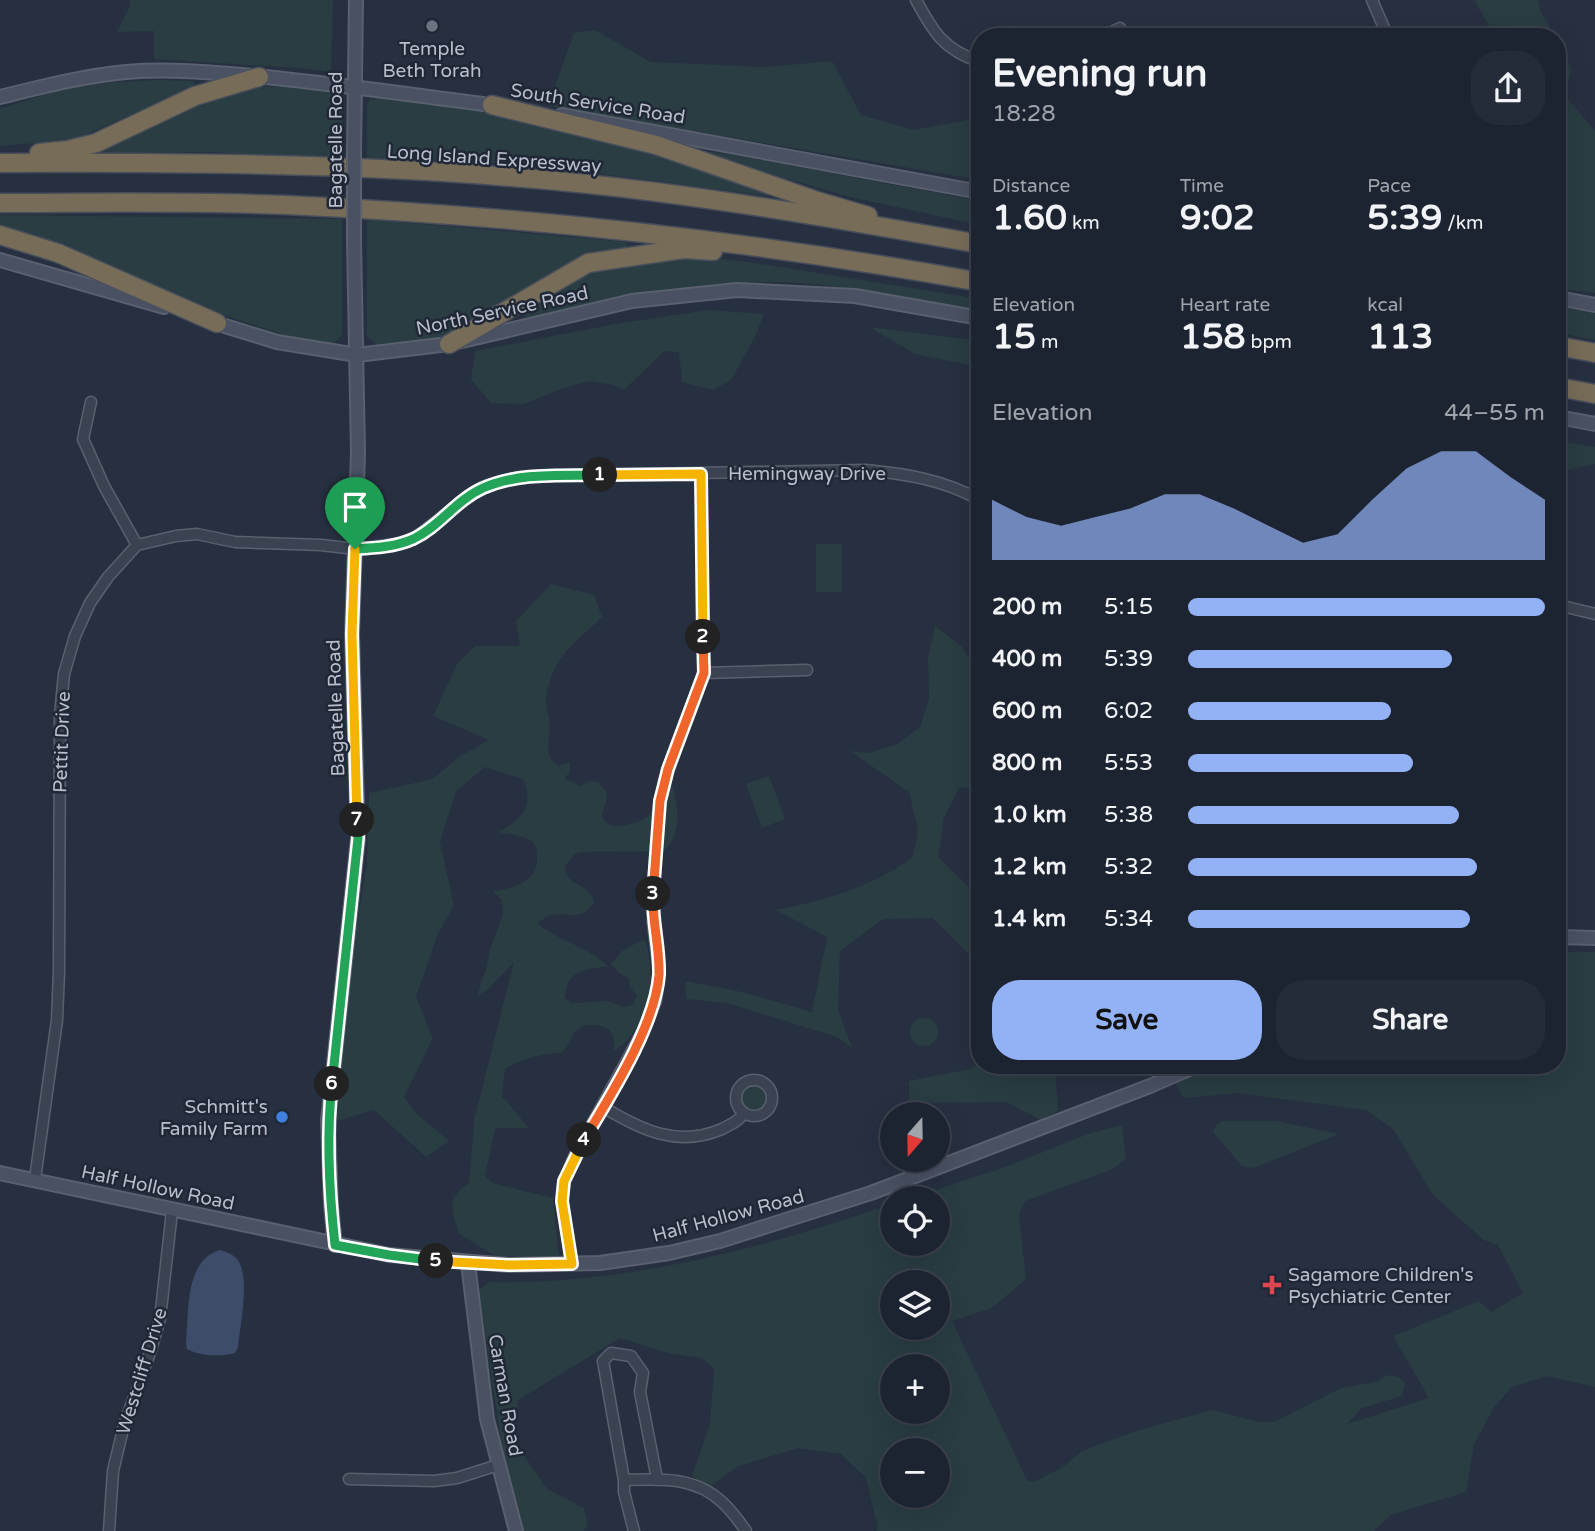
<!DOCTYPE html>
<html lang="en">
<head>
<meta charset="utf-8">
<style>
  :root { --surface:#1d2431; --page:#252c39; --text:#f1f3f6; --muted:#a0a4ab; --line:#3b414d; --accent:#92b2f5 }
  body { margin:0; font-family:"Varela Round",sans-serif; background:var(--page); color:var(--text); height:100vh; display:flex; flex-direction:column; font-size:26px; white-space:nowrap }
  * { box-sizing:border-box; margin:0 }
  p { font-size:23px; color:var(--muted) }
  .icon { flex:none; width:38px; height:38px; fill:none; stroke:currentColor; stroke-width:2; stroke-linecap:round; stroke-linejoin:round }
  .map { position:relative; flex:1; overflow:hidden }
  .details { position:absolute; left:971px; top:28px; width:595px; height:1046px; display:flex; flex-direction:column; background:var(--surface); border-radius:28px; box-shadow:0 7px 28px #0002,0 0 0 2px var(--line) }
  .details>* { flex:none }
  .needle { width:46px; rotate:200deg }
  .fabs { position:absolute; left:880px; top:1102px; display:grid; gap:14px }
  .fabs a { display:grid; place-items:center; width:70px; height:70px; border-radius:50%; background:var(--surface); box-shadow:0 7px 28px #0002,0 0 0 2px var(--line); font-size:35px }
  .pin { position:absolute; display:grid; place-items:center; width:60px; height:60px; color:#fff; margin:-72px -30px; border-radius:50% 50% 50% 0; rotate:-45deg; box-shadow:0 0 7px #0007 }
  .pin .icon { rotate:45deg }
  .km { position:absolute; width:35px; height:35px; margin:-18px; border-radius:50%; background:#222; color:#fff; font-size:19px; line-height:35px; text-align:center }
  .round { display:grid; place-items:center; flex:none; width:74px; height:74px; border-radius:28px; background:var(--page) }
  .overview { display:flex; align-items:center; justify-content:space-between; height:119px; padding:0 21px }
  h1 { font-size:38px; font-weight:800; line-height:52px }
  .metrics { display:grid; grid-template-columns:repeat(3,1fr); gap:10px; height:119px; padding:7px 21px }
  .metrics div { display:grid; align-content:center }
  .metrics b { font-size:35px; font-weight:800 }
  .metrics small { font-size:19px; font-weight:400 }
  .metrics p { font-size:19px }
  .chart { height:196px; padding:14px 21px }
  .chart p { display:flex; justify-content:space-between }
  .chart svg { width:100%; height:126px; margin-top:7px; fill:var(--accent); opacity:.7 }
  .action { display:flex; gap:14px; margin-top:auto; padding:14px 21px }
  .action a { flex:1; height:80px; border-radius:28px; background:var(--accent); color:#111; font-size:28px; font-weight:800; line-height:80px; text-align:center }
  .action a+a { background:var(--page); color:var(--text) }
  ul { padding:0 21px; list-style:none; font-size:23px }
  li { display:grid; grid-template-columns:112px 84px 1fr; align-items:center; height:52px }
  li i { height:18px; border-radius:9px; background:var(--accent) }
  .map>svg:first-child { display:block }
</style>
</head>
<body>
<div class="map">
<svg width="1595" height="1531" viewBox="0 0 1595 1531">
  <rect width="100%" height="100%" fill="#273041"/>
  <g fill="#293d42" fill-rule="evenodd">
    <path d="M130,0h203l-2,72 -34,-4 -143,-9v-28l-37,1 13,-26z"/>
    <path d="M1474,0h64l2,10 15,27h-59z"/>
    <path d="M595,30l56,32 115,5 66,-6 29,54 53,15 59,-11 7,5v56l-432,-74 26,-73z"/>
    <path d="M1558,42l14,27 -8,26 31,36v162l-37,-5z"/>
    <path d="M158,80l35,1 3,5 -123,54 -73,6v-37l65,-21 53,-6z"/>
    <path d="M258,87h56l17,3v3l8,3 3,5 1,59 -129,-8 -107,1 -14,-2 107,-50z"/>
    <path d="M379,95l84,11 79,16 207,58 1,8 19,3 -2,5c-132,-18 -266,-38 -400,-36v-54l3,-6 8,-2z"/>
    <path d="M711,152l28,4 241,45v24l-130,-28 -139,-40z"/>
    <path d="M0,215l342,4v116l-8,8 -44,-6 -66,-22 -125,-53 -73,-29 -26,-8z"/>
    <path d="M367,219l259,23 2,5 -21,5 -152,85 -30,5 -46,4 -12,-9z"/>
    <path d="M680,254l75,9 225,36v12c-67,-12 -137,-28 -205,-29 -84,0 -166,19 -247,38l-5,-5 54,-36 33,-15z"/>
    <path d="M1558,303l37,7v30l-37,-7z"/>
    <path d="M709,310l55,4 -9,23 -24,43 -19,10 -30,-8 -3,-30 -15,-1 -40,39 -10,-5 -24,-4 -27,7 -39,16 -33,-1 -20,-24 4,-28 146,-28z"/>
    <path d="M869,327l111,14v26l-65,-13z"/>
    <path d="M1558,441l37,6v17l-37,8z"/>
    <rect x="816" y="544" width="26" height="48"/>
    <path d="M551,584l43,11 8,22c-30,29 -51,40 -56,84 0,9 4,17 4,27 -1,15 -7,29 9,38l11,-4v10l-6,6 16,8 10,-5 8,1 10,12 -6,21c1,3 3,7 6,9 8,5 32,-1 39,-7 10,-9 10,-25 11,-37l15,7c5,23 9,43 -7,62 -30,6 -62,-1 -92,5l-9,13c1,21 26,15 29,36 -14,19 -23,9 -42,12 -5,1 -10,5 -15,8 21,18 50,23 71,43 -23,4 -42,3 -43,32l8,5 34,-2 18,6 7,-2 5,-9 -7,-9 -1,-8 -11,-7 -7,-8 11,-13 20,-11 4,2c10,39 4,85 -32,109 0,-6 1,-16 -5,-21 -7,-6 -25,-7 -32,0 -7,7 -7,17 -16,23 -21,1 -38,5 -56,16l-3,27 27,32h-34l-10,48 7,7 61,15 6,59 -64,-1 -37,-23c-5,-26 -14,-33 11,-50l5,-63 40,-158 -27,28 -9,5 3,-14 5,-10 4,-22 13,-34 -1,-15 -9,-9c21,-3 46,-9 44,-35 0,-5 -1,-12 -6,-15 -8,-6 -24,-7 -34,-9 25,-11 38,-26 26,-53l-38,-12 -29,24 -16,51 14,63 -17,31 -21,61 17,41 -29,59 13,17 32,27 -23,16 -52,-47 -37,11v-82l30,-174 2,-72 64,-14 24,-21 32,-18 -56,-24 24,-52 18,-18h45l-4,-25z"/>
    <path d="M935,626l26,20 19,29v115l-20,-3 -16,30 -6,40 42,41v68l-47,-48 -50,1 -43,32 -2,59 14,38 -15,-11 -110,-34 -41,-4 -1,-18 57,11 70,20 15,-75 -51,-27c50,-10 96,-23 137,-53l5,-27 -9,-38 -59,-41 18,2 30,-9 22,-17 9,-28 -1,-41z"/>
    <path d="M769,776l16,43 -23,9 -16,-44z"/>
    <path d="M1558,952h37v435l-47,-11 -36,11 -17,19 -21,38 -8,48 -75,23 -17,16h-499l3,-2 -12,-51 -25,-24 -43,-6 -59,18 -30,21 -17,-11 18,-52 4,-56 -13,-10 -34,-5 -47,-15 -102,62 -4,41 33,48 37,19 4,16 -4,7h-60l-23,-90 -22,-151 10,-8c138,3 274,-34 403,-78v40h46v-45h-30l100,-33 80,-32 34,-9 4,34 -13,10 -88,32 -6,14 7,64 -34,29 -40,13 75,159 7,2 29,-15 19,-16 51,-19 79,-22 47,12h15l67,-34 35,-6 11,-7 11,2 7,6 -3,13 -40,12 -15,16 82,-26 -36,-62 86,-35 12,11 32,-19 -25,-48 -14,-5 -51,-45 -40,-66 -27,-19 -128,-17 -54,5 -10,-17 41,-15h343zM892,1283h46v45h-46zM892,1367h46v45h-46zM892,1451h46v45h-46z"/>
    <circle cx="924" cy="1032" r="14"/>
    <path d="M980,1063v3h75l3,45 -17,9 -35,-18 -97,1v-22l61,-12z"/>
    <circle cx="754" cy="1099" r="16"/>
    <path d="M1223,1121h53l63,13 -86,34 -11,-2 -29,-34 3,-7z"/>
  </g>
  <path fill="#3d4c69" d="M219,1250c5,1 11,3 16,7 17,14 5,69 3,90l-3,6c-13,4 -36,3 -48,-4l-1,-5c3,-30 -2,-82 33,-94z"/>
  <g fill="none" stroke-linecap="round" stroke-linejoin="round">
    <defs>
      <g id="street">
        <path d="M916,0c17,32 28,50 64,62"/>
        <path d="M1372,0l16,37"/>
        <path d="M1102,37l18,-9"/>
        <path d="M91,402l-8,37 21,47 33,59"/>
        <path d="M1558,605l37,9"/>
        <path d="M704,673l103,-3"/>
        <circle cx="754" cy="1098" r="18"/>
        <path d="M603,1107c38,23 75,41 119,22 9,-5 16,-7 22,-16"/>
        <path d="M35,1179l22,-159 2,-49 1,-256 4,-41 11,-38 15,-33 18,-26 29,-32 39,-9 21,-2 38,8 86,3 34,4 42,-5 18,-6 51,-40 17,-10 24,-8 32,-4 327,-6c41,4 78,10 114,30"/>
        <path d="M572,1264l-10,-63 2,-20 10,-24 71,-130 11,-26 3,-29 -6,-49v-25l7,-97 8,-32 36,-96 -3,-199"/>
        <path d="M349,1479l85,2 23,-3 41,-13"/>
        <path d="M624,1480c36,-1 70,-4 98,22 9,8 17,19 24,29"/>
        <path d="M109,1531l4,-60 11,-46 27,-75 9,-31 12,-108"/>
        <path d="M634,1531l-10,-39v-12l-21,-119 8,-8 20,3 12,17 -3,19 17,87"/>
      </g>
      <g id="secondary">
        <path d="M0,97c41,-10 83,-21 126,-25 46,-4 93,1 139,5 79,8 155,19 234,29"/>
        <path d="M562,115l418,77"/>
        <path d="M354,156l2,-156"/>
        <path d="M0,260l164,47"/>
        <path d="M1558,298l37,7"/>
        <path d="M209,321l68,21 80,13 92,-11 183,-43 105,-11 118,6 125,22"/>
        <path d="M1558,417l37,7"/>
        <path d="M1558,937l37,1"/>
        <path d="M0,1173l389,82 120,10 91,-2 69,-10 51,-12 151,-48 279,-107 46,-20"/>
        <path d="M335,1245l-4,-40 -3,-85 30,-282 -6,-204 6,-181 -4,-213"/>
        <path d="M468,1263l19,156 29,112"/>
      </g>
      <g id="highway">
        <path d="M492,105l164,40 161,56 51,15"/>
        <path d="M39,153l29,-3 28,-7 99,-47 64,-19"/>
        <path d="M0,163c218,-1 439,1 656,29 108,14 216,33 324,52"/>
        <path d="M0,203c95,0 191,-2 286,2 235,11 463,35 694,77"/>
        <path d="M0,235l58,18 159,70"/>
        <path d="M449,344l139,-81 96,-14 29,2"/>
        <path d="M1558,346l37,7"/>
        <path d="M1558,387l37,7"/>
      </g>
    </defs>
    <use href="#street" stroke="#59606e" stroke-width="13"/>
    <use href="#secondary" stroke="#59606e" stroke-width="16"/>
    <use href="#highway" stroke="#464d5b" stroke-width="21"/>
    <use href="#street" stroke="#3b4251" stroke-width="10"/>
    <use href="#secondary" stroke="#495163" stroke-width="12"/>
    <use href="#highway" stroke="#766c58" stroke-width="18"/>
    <defs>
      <path id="secondary-bridge" d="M354,156v84"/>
    </defs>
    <use href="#secondary-bridge" stroke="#59606e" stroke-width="16" stroke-linecap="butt"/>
    <use href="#secondary-bridge" stroke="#495163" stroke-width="12"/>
  </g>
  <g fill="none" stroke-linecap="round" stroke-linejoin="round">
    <defs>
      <path id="split-1" d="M355,549c19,-1 40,-2 58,-10 26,-12 43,-39 70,-51 36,-16 79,-12 117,-13"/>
      <path id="split-2" d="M600,475l101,-1 2,163"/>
      <path id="split-3" d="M653,894l7,-93 8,-32 36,-96 -1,-36"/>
      <path id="split-4" d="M584,1140c26,-44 71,-114 75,-165 1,-27 -7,-53 -6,-81"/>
      <path id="split-5" d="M436,1261l73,4 63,-1 -10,-63 2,-20 20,-41"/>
      <path id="split-6" d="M332,1084c-6,53 -3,107 3,161l54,10 47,6"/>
      <path id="split-7" d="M332,1084l26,-246 -1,-18"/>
      <path id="split-8" d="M355,549l-3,85 5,186"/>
    </defs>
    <use href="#split-1" stroke="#fff" stroke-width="14"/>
    <use href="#split-2" stroke="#fff" stroke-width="14"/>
    <use href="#split-3" stroke="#fff" stroke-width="14"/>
    <use href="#split-4" stroke="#fff" stroke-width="14"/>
    <use href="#split-5" stroke="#fff" stroke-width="14"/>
    <use href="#split-6" stroke="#fff" stroke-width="14"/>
    <use href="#split-7" stroke="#fff" stroke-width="14"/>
    <use href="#split-8" stroke="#fff" stroke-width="14"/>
    <use href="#split-1" stroke="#22a559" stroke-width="9"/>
    <use href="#split-2" stroke="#f5b400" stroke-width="9"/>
    <use href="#split-3" stroke="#f0652b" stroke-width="9"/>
    <use href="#split-4" stroke="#f0652b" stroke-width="9"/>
    <use href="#split-5" stroke="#f5b400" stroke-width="9"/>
    <use href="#split-6" stroke="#22a559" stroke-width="9"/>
    <use href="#split-7" stroke="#22a559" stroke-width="9"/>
    <use href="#split-8" stroke="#f5b400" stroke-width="9"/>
  </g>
  <circle fill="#6b7280" stroke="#202736" stroke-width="2.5" cx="432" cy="26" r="7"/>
  <circle fill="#3f7fe0" stroke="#202736" stroke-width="2.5" cx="282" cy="1117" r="7"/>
  <path fill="#e0444e" stroke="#202736" stroke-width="2.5" d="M1268.5 1274.5h7v7h7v7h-7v7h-7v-7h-7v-7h7z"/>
  <g text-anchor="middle" stroke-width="5" stroke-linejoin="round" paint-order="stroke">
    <g font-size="19" fill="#b8becb" stroke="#202736">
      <text x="432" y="55">Temple<tspan x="432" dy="22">Beth Torah</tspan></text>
      <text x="268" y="1113" text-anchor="end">Schmitt's<tspan x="268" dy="22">Family Farm</tspan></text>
      <text x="1288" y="1281" text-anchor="start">Sagamore Children's<tspan x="1288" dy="22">Psychiatric Center</tspan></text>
    </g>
    <g font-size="19" fill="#b8becb" stroke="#202736">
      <text transform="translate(598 103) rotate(9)" y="7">South Service Road</text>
      <text transform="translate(335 140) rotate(-90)" y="7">Bagatelle Road</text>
      <text transform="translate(494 158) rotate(4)" y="7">Long Island Expressway</text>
      <text transform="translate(502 310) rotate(-12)" y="7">North Service Road</text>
      <text x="807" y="480">Hemingway Drive</text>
      <text transform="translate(335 708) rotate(-92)" y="7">Bagatelle Road</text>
      <text transform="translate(61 742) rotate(-88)" y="7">Pettit Drive</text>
      <text transform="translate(158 1187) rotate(12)" y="7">Half Hollow Road</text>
      <text transform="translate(728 1215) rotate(-15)" y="7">Half Hollow Road</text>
      <text transform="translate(141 1371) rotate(-73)" y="7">Westcliff Drive</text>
      <text transform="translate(506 1395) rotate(80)" y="7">Carman Road</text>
    </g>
  </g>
</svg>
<div class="fabs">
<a><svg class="needle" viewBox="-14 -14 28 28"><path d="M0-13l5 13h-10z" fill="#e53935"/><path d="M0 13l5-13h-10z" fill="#a0a4ab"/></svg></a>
<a><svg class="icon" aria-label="locate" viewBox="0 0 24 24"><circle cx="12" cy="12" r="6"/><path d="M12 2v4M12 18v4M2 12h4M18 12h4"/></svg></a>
<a><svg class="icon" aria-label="layers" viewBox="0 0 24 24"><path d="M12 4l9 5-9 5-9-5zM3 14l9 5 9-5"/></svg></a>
<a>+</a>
<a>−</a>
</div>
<div class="pin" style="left:355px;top:549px;background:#1e9e55"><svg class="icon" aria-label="arrive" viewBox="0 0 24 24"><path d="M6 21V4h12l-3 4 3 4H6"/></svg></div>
<b class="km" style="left:600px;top:475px">1</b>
<b class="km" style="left:703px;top:637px">2</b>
<b class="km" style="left:653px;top:894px">3</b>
<b class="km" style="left:584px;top:1140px">4</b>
<b class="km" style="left:436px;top:1261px">5</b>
<b class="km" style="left:332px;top:1084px">6</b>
<b class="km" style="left:357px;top:820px">7</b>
<section class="details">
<div class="overview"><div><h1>Evening run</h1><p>18:28</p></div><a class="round"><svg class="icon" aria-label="share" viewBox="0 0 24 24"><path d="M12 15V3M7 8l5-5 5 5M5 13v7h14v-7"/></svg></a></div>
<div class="metrics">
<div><p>Distance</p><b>1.60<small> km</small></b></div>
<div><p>Time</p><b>9:02</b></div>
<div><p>Pace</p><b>5:39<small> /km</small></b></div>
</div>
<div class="metrics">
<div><p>Elevation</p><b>15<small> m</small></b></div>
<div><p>Heart rate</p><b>158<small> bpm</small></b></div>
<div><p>kcal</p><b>113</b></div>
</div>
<div class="chart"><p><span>Elevation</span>44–55 m</p>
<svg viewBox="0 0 160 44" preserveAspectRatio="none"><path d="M0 44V23L10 29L20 32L30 29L40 26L50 21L60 21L70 26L80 32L90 38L100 35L110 23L120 12L130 6L140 6L150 15L160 23V44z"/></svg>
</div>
<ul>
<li><b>200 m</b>5:15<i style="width:100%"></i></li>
<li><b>400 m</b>5:39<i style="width:74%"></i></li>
<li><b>600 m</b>6:02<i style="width:57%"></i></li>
<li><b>800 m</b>5:53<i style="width:63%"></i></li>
<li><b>1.0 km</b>5:38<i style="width:76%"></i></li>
<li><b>1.2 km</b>5:32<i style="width:81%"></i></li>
<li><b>1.4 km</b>5:34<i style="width:79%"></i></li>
</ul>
<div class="action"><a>Save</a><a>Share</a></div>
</section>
</div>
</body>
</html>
